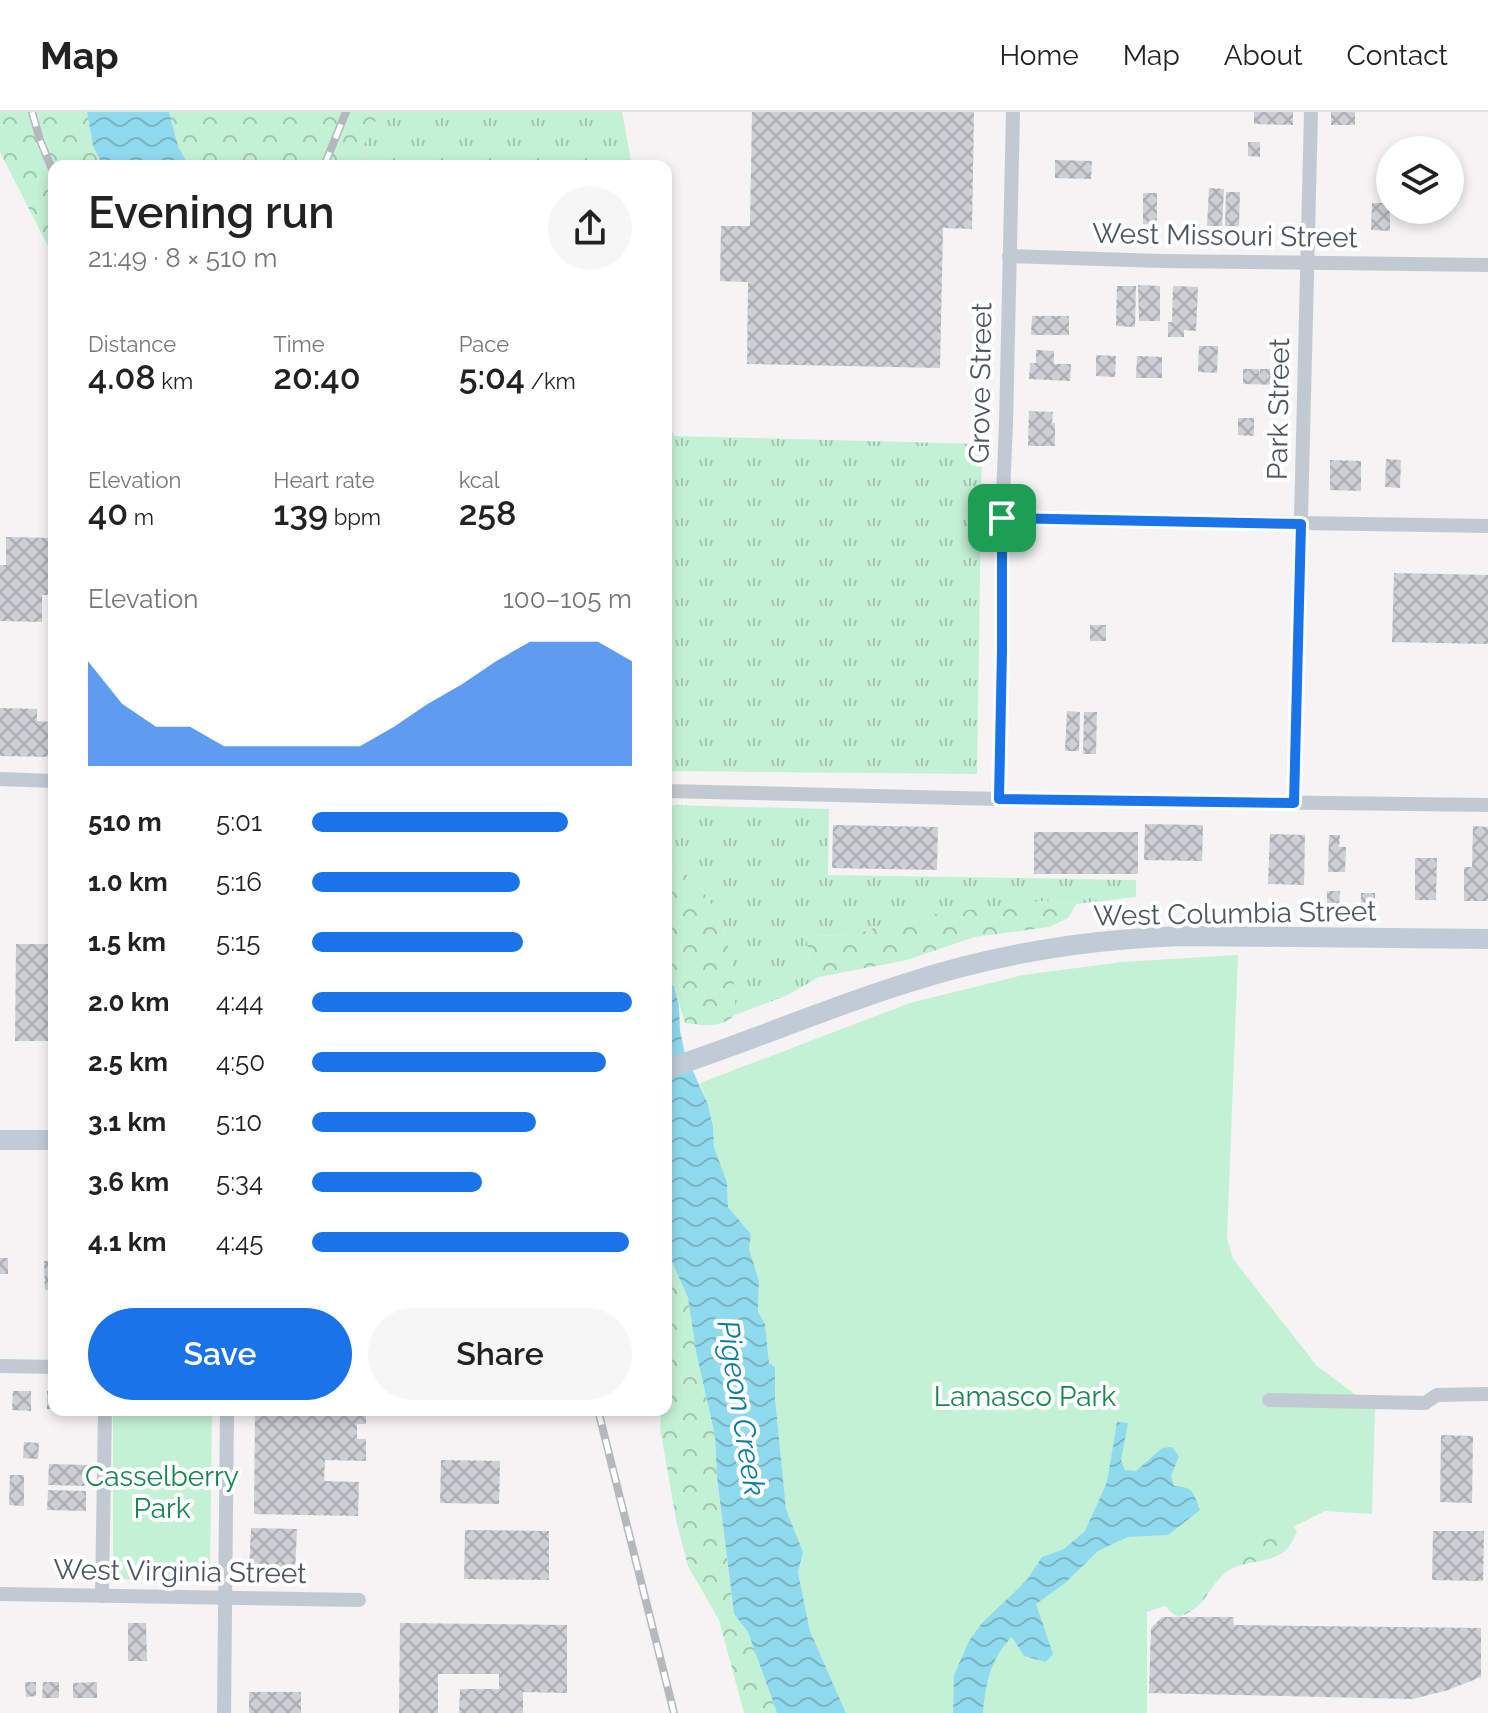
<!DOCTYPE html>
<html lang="en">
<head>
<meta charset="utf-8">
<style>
  :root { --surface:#fff; --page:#f6f6f6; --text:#222; --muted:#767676; --line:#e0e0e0; --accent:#1a73e8 }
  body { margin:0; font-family:Raleway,sans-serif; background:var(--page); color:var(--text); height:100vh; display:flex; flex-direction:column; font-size:30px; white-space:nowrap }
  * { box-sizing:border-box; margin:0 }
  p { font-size:26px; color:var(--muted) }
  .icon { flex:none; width:44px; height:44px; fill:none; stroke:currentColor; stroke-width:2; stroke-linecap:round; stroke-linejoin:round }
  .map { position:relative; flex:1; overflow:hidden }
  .details { position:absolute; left:48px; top:48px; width:624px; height:1256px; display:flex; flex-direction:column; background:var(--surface); border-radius:16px; box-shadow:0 4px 12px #0003 }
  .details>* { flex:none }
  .buttons { position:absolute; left:1376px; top:24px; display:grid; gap:16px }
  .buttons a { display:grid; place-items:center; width:88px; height:88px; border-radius:50%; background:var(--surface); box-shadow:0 4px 12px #0003; font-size:40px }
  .pin { position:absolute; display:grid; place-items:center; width:68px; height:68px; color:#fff; margin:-34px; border-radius:16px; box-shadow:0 4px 12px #0006 }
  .round { display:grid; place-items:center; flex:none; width:84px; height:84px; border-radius:42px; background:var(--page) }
  .head { display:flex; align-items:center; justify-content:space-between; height:136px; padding:0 40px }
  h1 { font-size:44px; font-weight:600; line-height:60px }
  .metrics { display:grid; grid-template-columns:repeat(3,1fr); gap:12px; height:136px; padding:8px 40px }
  .metrics div { display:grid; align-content:center }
  .metrics b { font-size:34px; font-weight:600 }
  .metrics small { font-size:22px; font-weight:400 }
  .metrics p { font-size:22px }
  .chart { height:224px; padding:16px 40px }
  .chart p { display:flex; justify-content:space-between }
  .chart svg { width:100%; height:144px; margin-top:8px; fill:var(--accent); opacity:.7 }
  .primary-button { display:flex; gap:16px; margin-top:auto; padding:16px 40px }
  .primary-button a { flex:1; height:92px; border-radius:48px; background:var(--accent); color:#fff; font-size:32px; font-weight:600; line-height:92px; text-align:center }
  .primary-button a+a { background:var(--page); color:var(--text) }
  ul { padding:0 40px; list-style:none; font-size:26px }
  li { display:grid; grid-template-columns:128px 96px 1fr; align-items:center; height:60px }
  li i { height:20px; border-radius:10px; background:var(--accent) }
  header { display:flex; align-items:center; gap:48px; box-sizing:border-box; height:112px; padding:0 40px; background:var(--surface); border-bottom:2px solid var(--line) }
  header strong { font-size:38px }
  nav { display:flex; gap:44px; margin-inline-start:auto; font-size:28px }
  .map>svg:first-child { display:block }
</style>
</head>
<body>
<header>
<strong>Map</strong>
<nav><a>Home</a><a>Map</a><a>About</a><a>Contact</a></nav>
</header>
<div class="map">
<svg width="1488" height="1601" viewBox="0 0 1488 1601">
  <defs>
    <pattern id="grass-tufts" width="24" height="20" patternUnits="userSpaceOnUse" patternTransform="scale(2)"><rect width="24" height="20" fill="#c3f1d5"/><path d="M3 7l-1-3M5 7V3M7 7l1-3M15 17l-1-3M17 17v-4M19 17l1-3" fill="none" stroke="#a0c6b0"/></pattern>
    <pattern id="forest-crowns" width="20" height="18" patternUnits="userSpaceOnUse" patternTransform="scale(2)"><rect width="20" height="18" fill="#c3f1d5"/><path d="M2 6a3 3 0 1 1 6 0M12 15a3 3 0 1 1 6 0" fill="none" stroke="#a0c6b0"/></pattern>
    <pattern id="water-waves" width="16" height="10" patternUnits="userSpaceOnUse" patternTransform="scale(2)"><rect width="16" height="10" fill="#90daee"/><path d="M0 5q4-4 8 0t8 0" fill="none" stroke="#78b4c4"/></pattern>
    <pattern id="building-cross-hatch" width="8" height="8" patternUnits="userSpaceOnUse" patternTransform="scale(2)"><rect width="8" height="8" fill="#cdcfd5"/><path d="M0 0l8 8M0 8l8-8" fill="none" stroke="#a8abb0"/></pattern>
  </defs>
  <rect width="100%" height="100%" fill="#f5f3f3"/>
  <g fill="url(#grass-tufts)">
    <path d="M380,0h242l10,54h-272l3,-20z"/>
    <path d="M666,303l8,21 308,8 -5,330 -311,-3z"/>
    <path d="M666,693l163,4 -1,66 308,5v17l-60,7 -34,-3 -153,21 -34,13 -48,1 2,22 10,19 -31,18 -53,20c1,-49 -8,-105 -47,-139 -6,-5 -15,-8 -22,-11z"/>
  </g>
  <g fill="url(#forest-crowns)">
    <path d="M0,0h87l6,34 10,20h-49v92l-54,-106z"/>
    <path d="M169,0h211l-17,34 -3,20h-171l-11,-20z"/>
    <path d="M666,753c7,3 16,6 22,11 39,34 48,90 47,139 -15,13 -31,11 -50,8l-11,-37 -8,-5z"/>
    <path d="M1042,789l34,3 -8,14 -19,9 -75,10 -67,23 -88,17 -10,-19 -2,-22 48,-1 34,-13 54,-9z"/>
    <path d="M666,1136l22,50 8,54 19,84 2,41 17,137 14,18 29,81h-33l-25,-93 -31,-54 -11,-42 -17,-95 1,-19h5z"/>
    <path d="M1293,1414l4,5c-3,6 -5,12 -9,17 -16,18 -47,10 -64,26 -20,18 -15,31 -45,43 -12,-5 -16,-15 -22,-27z"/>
  </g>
  <g fill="#c3f1d5">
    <path d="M1238,843l-11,283 6,21 84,107 58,43 -3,105 -47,-3 -115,57 -19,29 -44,15v101h-301l-36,-82 -12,-60 5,-19 -17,-43 -11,-111v-31l-6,-4 -4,-39 -7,-13 1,-30 -10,-32 2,-15 -23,-27 -1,-25 -13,-35 -1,-20 -5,-23 -8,-21 210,-80 113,-28 99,-13z"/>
    <path d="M113,1298h99l-2,164 -5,7 -92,-2z"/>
  </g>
  <g fill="url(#water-waves)">
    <path d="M87,0h82l9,34 11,20h-86l-10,-20z"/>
    <path d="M666,869l8,5 5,20 1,25 5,23 23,50 5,23 1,20 13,35 1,25 23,27 -2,15 10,32 -1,30 7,13 4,39 6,4v31l11,111 17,43 -5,20 12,59 36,82h-69l-29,-81 -14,-18 -17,-137 -2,-41 -19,-84 -8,-54 -22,-50z"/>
    <path d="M1117,1310l11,1 -7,37 4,10 11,1 26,-23 10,-1 7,9 -8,20 3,10c20,1 19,6 26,24l-32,25 -41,2 -29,14 -34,33 -28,20 17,50 -7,8 -22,-6 -12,-19c-21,20 -27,48 -29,76h-30l1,-38 15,-34 13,-18 44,-42 16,-24 22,-8 21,-18 22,-49z"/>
  </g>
  <g fill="url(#building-cross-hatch)">
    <path d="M752,0h222l-2,117 -29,-1 -3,140 -193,-4 1,-82 -28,-1 1,-55h29z"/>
    <path d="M1254,0h39v13l-39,-1z"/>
    <rect x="1331" y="0" width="24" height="13"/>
    <path d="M1248,30h12v15l-12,-1z"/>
    <path d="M1055,48l37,1 -1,18 -36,-1z"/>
    <path d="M1209,76l15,1 -2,37h-15z"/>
    <path d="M1226,80h14l-1,34h-14z"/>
    <path d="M1143,81h14v32l-14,-1z"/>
    <path d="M1372,91h18v28l-19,-1z"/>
    <path d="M1138,173l22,1v35h-21z"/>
    <path d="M1117,174h19l-1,41 -19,-1z"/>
    <path d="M1173,174l25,1 -2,44 -12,-1v7h-16v-15h4z"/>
    <path d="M1032,204h37v19h-38z"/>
    <path d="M1199,234h19l-1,27 -19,-1z"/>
    <path d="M1036,238l18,1v13h17l-1,17 -41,-2 1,-16h6z"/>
    <path d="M1096,243l20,1 -1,21 -19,-1z"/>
    <path d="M1137,244l25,1v21h-26z"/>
    <path d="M1243,257h16l1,8v-8h18v16l-35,-1z"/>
    <path d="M1029,299l24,1 -1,11h3v23h-27z"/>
    <path d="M1238,306h16v18l-16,-1z"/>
    <path d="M1386,347l15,1 -1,28 -15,-1z"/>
    <path d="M1330,348l31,1v30l-31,-1z"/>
    <path d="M6,425l48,1v57h-12v27l-42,-1v-56h6z"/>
    <path d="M1394,461l94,2v69l-96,-2z"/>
    <rect x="1090" y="513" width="16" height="16"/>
    <path d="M0,596l37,1v12l17,1v35l-54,-1z"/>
    <path d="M1067,599l13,1 -1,39h-14z"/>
    <path d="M1084,600h13l-1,42h-13z"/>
    <path d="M1145,712l58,1 -1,36 -58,-1z"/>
    <path d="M833,713l105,2 -1,43 -105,-2z"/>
    <path d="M1473,714l15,1v74h-24v-34h8z"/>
    <rect x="1034" y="720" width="104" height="42"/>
    <path d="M1270,722l35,1 -1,50 -36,-1z"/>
    <path d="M1329,723h11l-1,12h7l-1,25h-17z"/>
    <path d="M1415,746h22l-1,42h-21z"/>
    <path d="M1327,779h13l-1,15h-12z"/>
    <rect x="1361" y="781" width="14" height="17"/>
    <path d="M16,832h38v97h-39z"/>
    <rect x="0" y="1146" width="8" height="16"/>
    <path d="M44,1149h10v29h-9z"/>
    <path d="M13,1279h18v20l-19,-1z"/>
    <rect x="47" y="1279" width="7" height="18"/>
    <path d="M255,1298h111v14h-9v15h9v22l-41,-1 -1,21 35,1 -1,34 -104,-2z"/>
    <path d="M1441,1323l32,1 -1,67 -32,-1z"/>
    <path d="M24,1330l15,1 -1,16 -15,-1z"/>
    <path d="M441,1348l59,1 -1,43 -59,-1z"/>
    <path d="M49,1352l39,1 -1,21 -39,-1z"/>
    <path d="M10,1363h14v31l-15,-1z"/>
    <path d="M48,1378l38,1v20l-39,-1z"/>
    <path d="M251,1416l46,1 -2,43 -46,-1z"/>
    <path d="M465,1418l84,1v49l-85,-1z"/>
    <path d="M1433,1419h51l-1,50 -51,-1z"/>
    <path d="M1162,1505h71l1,8 247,3v49l-33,13 -35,9 -264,-6 2,-65z"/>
    <path d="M128,1511h18l1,38h-19z"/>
    <path d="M400,1511l167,2v68l-44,-1v21h-64l1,-24h39v-15h-61v39h-39z"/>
    <path d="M25,1570h11v14l-10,1z"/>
    <path d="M43,1570h16v16h-17z"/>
    <path d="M97,1570v16h-24v-15z"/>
    <rect x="249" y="1580" width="52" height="21"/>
  </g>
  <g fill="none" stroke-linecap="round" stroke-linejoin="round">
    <g stroke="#c1cad2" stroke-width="14">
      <path d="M1009,144l152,5 327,4"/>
      <path d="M1002,406l486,8"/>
      <path d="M0,667l54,2"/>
      <path d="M666,679l333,8 489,6"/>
      <path d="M999,687l3,-149v-132l4,-94 7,-312"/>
      <path d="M1294,691l17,-691"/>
      <path d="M0,1254l54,1"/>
      <path d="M1269,1288l156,3 12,-8 51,-1"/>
      <path d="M0,1482l359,6"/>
      <path d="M102,1484l3,-186"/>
      <path d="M224,1601l3,-303"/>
    </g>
    <g stroke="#c1cbd6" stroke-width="20">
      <path d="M666,957c81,-26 160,-61 241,-86 89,-29 182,-44 276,-47l305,3"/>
      <path d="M0,1028h54"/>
    </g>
    <defs>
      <g id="rail">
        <path d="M32,0l8,28 14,34"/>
        <path d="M324,54l22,-54"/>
        <path d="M598,1298l76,303"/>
      </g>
    </defs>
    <use href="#rail" stroke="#b5b8bd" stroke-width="8"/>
    <use href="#rail" stroke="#fff" stroke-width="5" stroke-dasharray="15" stroke-linecap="butt"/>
  </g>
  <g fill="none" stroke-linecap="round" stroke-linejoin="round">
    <defs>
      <path id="route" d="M1002,406l299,6 -7,279 -295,-4 3,-149z"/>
    </defs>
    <use href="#route" stroke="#fff" stroke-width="16"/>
    <use href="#route" stroke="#1a73e8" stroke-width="10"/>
  </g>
  <g text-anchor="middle" stroke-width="8" stroke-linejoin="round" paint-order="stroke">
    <g font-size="28" fill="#4a5661" stroke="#fff">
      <text transform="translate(1225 123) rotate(1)" y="10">West Missouri Street</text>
      <text transform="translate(980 271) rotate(-89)" y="10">Grove Street</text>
      <text transform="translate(1278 297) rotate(-89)" y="10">Park Street</text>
      <text transform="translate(1235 801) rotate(-1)" y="10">West Columbia Street</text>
      <text transform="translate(180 1459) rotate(1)" y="10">West Virginia Street</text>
    </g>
    <g font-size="28" fill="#17864f" stroke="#fff">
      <text x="1025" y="1294">Lamasco Park</text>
      <text x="162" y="1374">Casselberry<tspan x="162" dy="32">Park</tspan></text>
    </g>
    <g font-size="30" font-style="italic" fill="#0c7c9b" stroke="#fff">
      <text transform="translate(741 1296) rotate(81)" y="10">Pigeon Creek</text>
    </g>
  </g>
</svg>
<div class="buttons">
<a><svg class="icon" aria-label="layers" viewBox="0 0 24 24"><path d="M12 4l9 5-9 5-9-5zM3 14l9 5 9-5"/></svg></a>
</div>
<div class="pin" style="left:1002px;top:406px;background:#1e9e55"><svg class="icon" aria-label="arrive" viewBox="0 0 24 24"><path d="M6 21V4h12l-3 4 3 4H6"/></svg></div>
<section class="details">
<div class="head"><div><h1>Evening run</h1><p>21:49 · 8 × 510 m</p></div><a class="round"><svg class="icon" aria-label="share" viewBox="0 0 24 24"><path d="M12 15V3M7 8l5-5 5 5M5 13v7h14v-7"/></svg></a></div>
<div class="metrics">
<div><p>Distance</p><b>4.08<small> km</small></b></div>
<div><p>Time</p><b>20:40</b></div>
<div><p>Pace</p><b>5:04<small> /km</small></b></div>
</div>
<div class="metrics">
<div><p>Elevation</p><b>40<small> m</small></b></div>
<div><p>Heart rate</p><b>139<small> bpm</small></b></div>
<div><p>kcal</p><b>258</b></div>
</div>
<div class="chart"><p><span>Elevation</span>100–105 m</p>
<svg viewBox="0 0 160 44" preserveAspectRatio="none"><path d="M0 44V12L10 25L20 32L30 32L40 38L50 38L60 38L70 38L80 38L90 32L100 25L110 19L120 12L130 6L140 6L150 6L160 12V44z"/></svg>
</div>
<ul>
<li><b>510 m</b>5:01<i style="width:80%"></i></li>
<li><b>1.0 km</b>5:16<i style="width:65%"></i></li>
<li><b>1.5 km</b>5:15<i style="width:66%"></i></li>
<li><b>2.0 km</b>4:44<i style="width:100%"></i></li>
<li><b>2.5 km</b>4:50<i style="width:92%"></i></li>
<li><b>3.1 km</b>5:10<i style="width:70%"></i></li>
<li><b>3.6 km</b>5:34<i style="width:53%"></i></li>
<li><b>4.1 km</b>4:45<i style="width:99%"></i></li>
</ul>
<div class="primary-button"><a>Save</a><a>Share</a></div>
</section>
</div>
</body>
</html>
